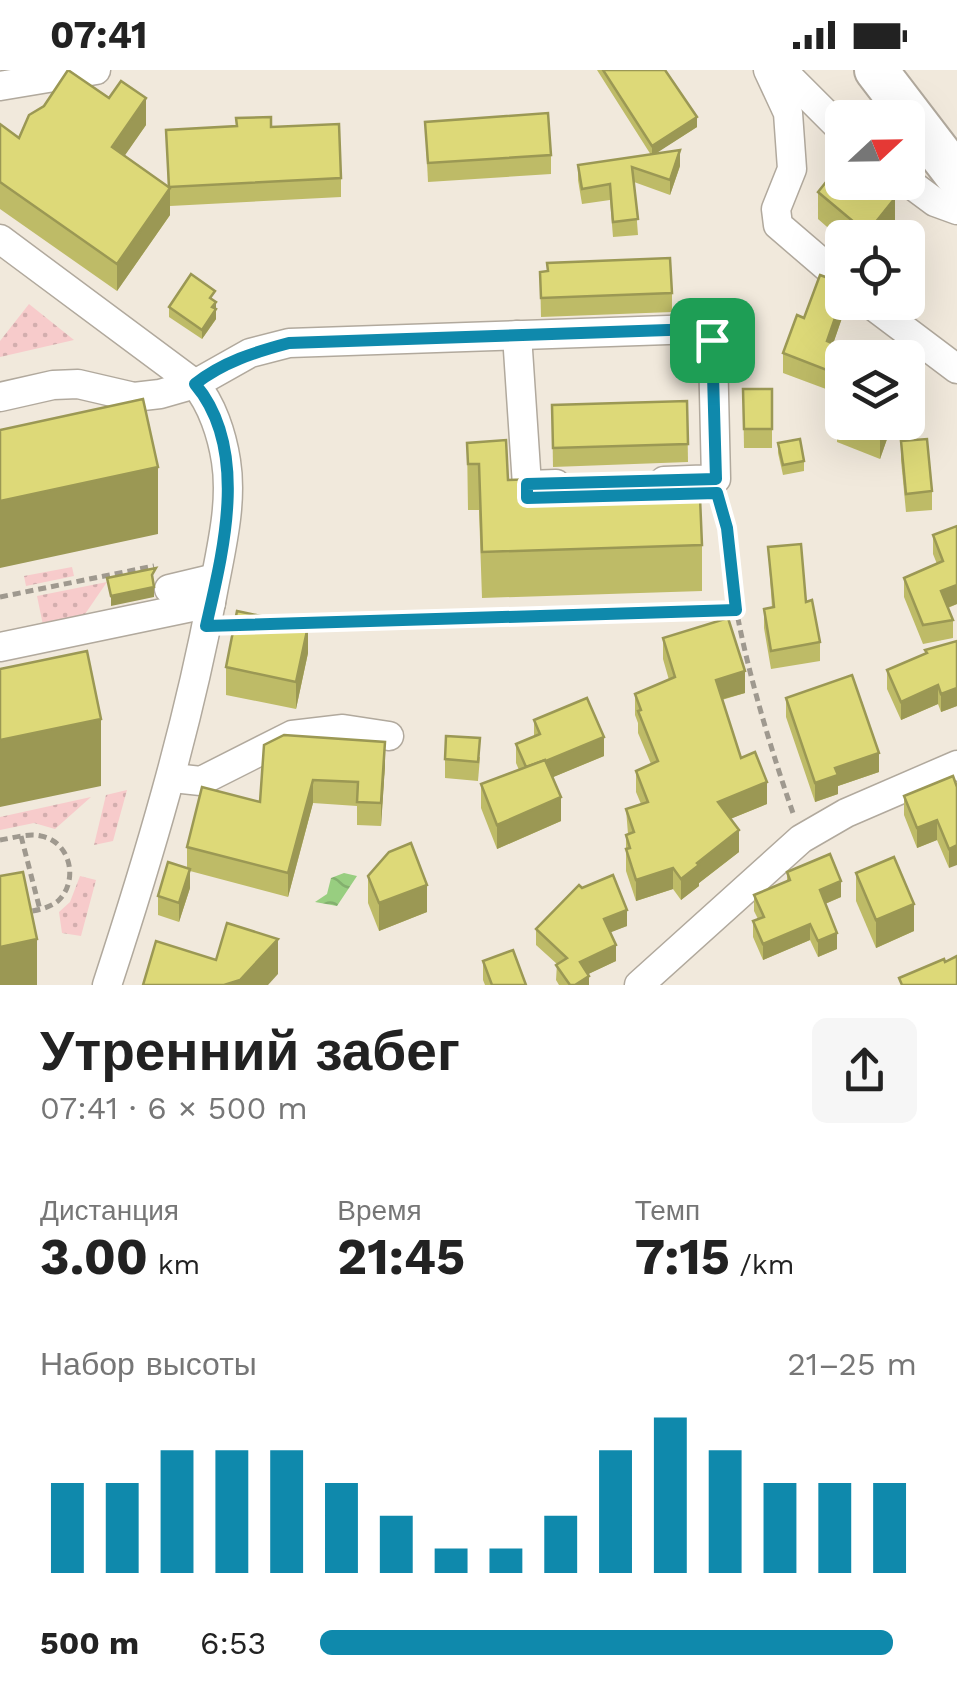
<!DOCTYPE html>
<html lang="ru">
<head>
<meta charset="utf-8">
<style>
  :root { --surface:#fff; --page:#f6f6f6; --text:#222; --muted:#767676; --accent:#0f89ac }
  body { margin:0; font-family:"Work Sans",sans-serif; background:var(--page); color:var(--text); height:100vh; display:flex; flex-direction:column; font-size:38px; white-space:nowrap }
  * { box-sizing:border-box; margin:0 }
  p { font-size:32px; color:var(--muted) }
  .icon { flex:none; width:55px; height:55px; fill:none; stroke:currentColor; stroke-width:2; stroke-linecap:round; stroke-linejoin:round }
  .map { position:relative; height:915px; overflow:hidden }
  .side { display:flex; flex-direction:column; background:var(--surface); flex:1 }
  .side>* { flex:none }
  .needle { width:65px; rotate:68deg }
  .tools { position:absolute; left:825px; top:30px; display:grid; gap:20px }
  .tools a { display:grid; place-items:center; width:100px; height:100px; border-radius:15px; background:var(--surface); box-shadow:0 10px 40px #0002; font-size:50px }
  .pin { position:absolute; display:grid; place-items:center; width:85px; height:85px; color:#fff; margin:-42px; border-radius:20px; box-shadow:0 5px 15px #0006 }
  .round { display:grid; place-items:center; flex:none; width:105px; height:105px; border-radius:15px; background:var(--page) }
  .head { display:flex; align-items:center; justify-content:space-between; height:170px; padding:0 40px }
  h1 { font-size:55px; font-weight:700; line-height:75px }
  .figures { display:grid; grid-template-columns:repeat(3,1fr); gap:15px; height:170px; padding:10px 40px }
  .figures div { display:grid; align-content:center }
  .figures b { font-size:50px; font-weight:700 }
  .figures small { font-size:28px; font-weight:400 }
  .figures p { font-size:28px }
  .chart { height:280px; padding:20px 40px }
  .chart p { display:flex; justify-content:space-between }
  .chart svg { width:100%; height:180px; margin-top:10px; stroke:var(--accent); stroke-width:6 }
  ul { padding:0 40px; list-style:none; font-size:32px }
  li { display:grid; grid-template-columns:160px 120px 1fr; align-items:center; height:75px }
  li i { height:25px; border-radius:12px; background:var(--accent) }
  .status { display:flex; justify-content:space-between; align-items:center; height:70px; padding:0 50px; background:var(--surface); direction:ltr }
  .status svg { height:28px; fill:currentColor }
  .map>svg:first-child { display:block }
</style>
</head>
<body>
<div class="status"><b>07:41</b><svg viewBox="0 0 49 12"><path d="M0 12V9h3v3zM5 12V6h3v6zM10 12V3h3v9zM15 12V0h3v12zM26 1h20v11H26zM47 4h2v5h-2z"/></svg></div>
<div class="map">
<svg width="957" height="915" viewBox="0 0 957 915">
  <defs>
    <pattern id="grass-dots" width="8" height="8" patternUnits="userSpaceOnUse" patternTransform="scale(2.5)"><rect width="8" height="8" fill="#f7cbcb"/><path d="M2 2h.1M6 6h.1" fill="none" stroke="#d3aeae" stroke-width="1.8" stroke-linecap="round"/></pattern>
    <pattern id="water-waves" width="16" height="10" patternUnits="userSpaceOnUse" patternTransform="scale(2.5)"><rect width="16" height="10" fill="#98ce80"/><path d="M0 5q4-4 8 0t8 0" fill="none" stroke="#83b06e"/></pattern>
  </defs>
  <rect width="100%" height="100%" fill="#f1e9dc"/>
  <g fill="url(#grass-dots)">
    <path d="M29,234l45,36 -74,17v-16z"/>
    <path d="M72,497l2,9 -48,10 -2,-10z"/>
    <path d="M107,512l-24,35 -40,8 -6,-29z"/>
    <path d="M127,720l-14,51 -19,4 12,-50z"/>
    <path d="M91,727l-36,32 -21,-6 -34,7v-13z"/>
    <path d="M80,806l16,4 -15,56 -19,-3 -3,-21 11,-10z"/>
  </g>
  <path fill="url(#water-waves)" d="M344,803l13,3 -20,30 -22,-4 12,-8 4,-16z"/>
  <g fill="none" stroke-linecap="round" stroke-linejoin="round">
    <defs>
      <g id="minor">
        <path d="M768,0l20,43 4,56 -16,40 2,16 64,55"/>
        <path d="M782,0l60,60"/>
        <path d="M0,16l96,-16"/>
        <path d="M908,112l27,20 22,8"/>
        <path d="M0,169l195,145c17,20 27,51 31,77 7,44 -6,92 -14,136 -25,132 -63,260 -105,388"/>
        <path d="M868,232l89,67"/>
        <path d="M517,265l10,150 29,-1"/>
        <path d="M0,327l53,-12 25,-1 56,13 26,-3 35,-10 55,-31 39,-10 408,-14 15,11 1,11 3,128 -52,2"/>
        <path d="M169,519l46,-11"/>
        <path d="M0,577l211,-44"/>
        <path d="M173,708l28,3 91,-46 51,-6 46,7"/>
        <path d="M639,915l162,-146 45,-26 111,-48"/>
      </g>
      <path id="highway" d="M876,0l81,106"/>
    </defs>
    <use href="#minor" stroke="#b1a99d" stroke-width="31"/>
    <use href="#highway" stroke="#b1a99d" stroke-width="46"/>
    <g stroke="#9f998f" stroke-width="5" stroke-dasharray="8 5" stroke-linecap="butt">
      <path d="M720,432c9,35 9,71 16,106 12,66 36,145 58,208"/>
      <path d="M0,527l154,-31"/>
      <path d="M289,553l447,-13"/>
      <path d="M21,766l19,74"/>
      <path d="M0,770c13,-2 28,-7 41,-4 30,6 38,45 17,65 -9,7 -20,9 -31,11"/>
    </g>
    <use href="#minor" stroke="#fff" stroke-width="28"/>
    <use href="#highway" stroke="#fff" stroke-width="42"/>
  </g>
  <g fill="#bebb67">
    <path d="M597,0h68l32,57 -43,27 26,12 -10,29 -36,-13 4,53 -25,2 -3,-37 -28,4 -4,-24v-15l73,-10z"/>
    <path d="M425,52l126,33v19l-123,8z"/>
    <path d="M0,54l19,14 127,-13 -22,31 44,31 -2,-57 105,-3 70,51v19l-171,9v9l-53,76 -117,-82z"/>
    <path d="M818,122l77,34 -9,12h-44v2l-24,-21z"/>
    <path d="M540,202l132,21v19l-131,5z"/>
    <path d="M214,231l2,18 -14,20 -33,-22v-10z"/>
    <path d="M847,232l-14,42 9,14v37l-59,-22v-20l21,-35z"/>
    <path d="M743,319h29v59h-28z"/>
    <path d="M687,331l1,61 -135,5 -1,-62z"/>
    <path d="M893,352l-13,37 -43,-17v-19z"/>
    <path d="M901,371l31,50v19l-26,2 -5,-52z"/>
    <path d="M467,373l41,37 194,65v46l-220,7 -3,-88h-11z"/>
    <path d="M778,373l26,18v10l-21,4 -5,-22z"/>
    <path d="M957,456v78l-9,4 5,12v18l-30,6 -19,-47v-19l33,-14 -4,-10v-19z"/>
    <path d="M768,477l38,55 14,40v19l-49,8 -7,-41v-19l8,-1z"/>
    <path d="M663,568l82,55 -23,7 19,58 26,46 -37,15 9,33 -40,31v3l-18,14 -8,-11 -37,12 -10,-30v-36l2,-1 -2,-25 15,-5 -5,-12v-21l15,-7 -13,-31v-10l-3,-8v-21l34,-14 -6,-21z"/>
    <path d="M957,571v65l-16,6 -3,-8 -37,16 -14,-31v-19l38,-16v-4z"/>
    <path d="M308,583l-12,56 -70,-14v-28z"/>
    <path d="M786,628l93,74 -41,14v8l-23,8 -29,-85z"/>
    <path d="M534,650l70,36 -51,21 8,44 -64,28 -16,-41v-24l38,-14 -3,-7v-19l18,-8z"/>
    <path d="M264,675l121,20 -4,61 -24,-1v-19l-44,-3 -25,94 -98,-26v17l-11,34 -21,-7v-19l29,-28v-21l73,-45z"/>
    <path d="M480,687l-2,24 -33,-3v-19z"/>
    <path d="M953,706l-4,92 -12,-28 -20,8 -13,-33v-19z"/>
    <path d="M787,802l54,25 -16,7 12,45 -19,8 -8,-17 -47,20 -10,-23v-16l5,-2 -4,-8v-16l33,-14z"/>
    <path d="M856,803l58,58 -38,17 -20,-47z"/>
    <path d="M368,806l59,36 -48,19 -11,-28z"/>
    <path d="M627,856l-17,6 6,29 -28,13 1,11h-30l-3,-5 1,-16 -21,-19v-16z"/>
    <path d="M483,891l43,24h-41l-2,-5z"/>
  </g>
  <g fill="#9b9854">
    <path d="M146,28v27l-34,49v-27z"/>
    <path d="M697,47v10l-45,29v-10z"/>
    <path d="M680,80v16l-10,29v-15z"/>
    <path d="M170,118v27l-53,76v-27z"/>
    <path d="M895,128v28l-9,12h-19v-5z"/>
    <path d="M842,228v4h5v2l-20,57v-20z"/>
    <path d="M216,232v17l-14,20v-9z"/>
    <path d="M886,352h7l-13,37v-20z"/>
    <path d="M158,397v67l-158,34v-67z"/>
    <path d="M957,515v19l-16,6v-19z"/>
    <path d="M154,517v10l-43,9v-10z"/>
    <path d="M308,556v27l-12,56v-27z"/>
    <path d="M745,601v22l-29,8v-21z"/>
    <path d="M938,615v19l-37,16v-18z"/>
    <path d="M957,618v18l-16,6v-18z"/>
    <path d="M101,649v67l-101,21v-67z"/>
    <path d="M604,667v19l-77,32v-19z"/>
    <path d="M385,672v23l-4,61v-23z"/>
    <path d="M879,683v19l-41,14v8l-23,8v-19l20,-15z"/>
    <path d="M313,710v23l-25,94v-24z"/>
    <path d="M767,712v22l-49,20v-22z"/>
    <path d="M561,727v24l-64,28v-24z"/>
    <path d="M937,750v20l-20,8v-20z"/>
    <path d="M739,760v22l-40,31v3l-18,14v-21l16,-16z"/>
    <path d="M957,775v20l-8,3v-19z"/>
    <path d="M673,798v21l-37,12v-21z"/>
    <path d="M190,799v19l-11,34v-19z"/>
    <path d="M841,811v16l-21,9v-16z"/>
    <path d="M427,815v27l-48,19v-28z"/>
    <path d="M914,834v27l-38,17v-28z"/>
    <path d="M627,840v16l-23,9v-16z"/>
    <path d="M810,854v16l-47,20v-16z"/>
    <path d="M837,863v16l-19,8v-16z"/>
    <path d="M37,869v46h-37v-38z"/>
    <path d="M278,869v35l-10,11h-44z"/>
    <path d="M616,875v16l-36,17v-16z"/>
    <path d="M589,906v9h-14z"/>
  </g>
  <g fill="#ddd978" stroke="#9b9854" stroke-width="2.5">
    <path d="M68,0l41,28 12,-17 25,17 -34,49 58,41 -53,76 -117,-82v-58l19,14 10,-23 15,-9z"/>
    <path d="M603,0h62l32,47 -45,29z"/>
    <path d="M548,43l3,42 -123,8 -3,-41z"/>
    <path d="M271,47v10l68,-3 2,54 -172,9 -3,-57 71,-4 -1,-8z"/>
    <path d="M680,80l-10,30 -38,-13 6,52 -25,3 -3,-38 -28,5 -4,-24z"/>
    <path d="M842,92v20h34l19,16 -28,35 -49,-41z"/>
    <path d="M670,188l2,35 -131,5 -1,-26 8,-1 -1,-8z"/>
    <path d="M191,204l24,17 -5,7 6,4 -4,5 4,2 -14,21 -33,-23z"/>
    <path d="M820,205l22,8v15l-15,43 42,17h-27v18l-59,-23 14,-38 7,3z"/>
    <path d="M743,319h29v40h-28z"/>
    <path d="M143,329l15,68 -158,34v-71z"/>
    <path d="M687,331l1,43 -135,4 -1,-43z"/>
    <path d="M842,338v14h44l-6,17 -43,-16z"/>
    <path d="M800,369l4,22 -21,4 -5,-22z"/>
    <path d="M927,369l5,52 -26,3 -5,-53z"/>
    <path d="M506,370l2,40 191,-6 3,71 -220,7 -3,-88h-11l-1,-21z"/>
    <path d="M957,456v59l-16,6 12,29 -30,5 -19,-47 39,-17 -10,-26z"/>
    <path d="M801,474l5,58 6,-2 8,42 -49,9 -7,-42 10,-2 -6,-60z"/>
    <path d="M156,498l-4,7 2,12 -43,9 -4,-18z"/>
    <path d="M237,541l71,15 -12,56 -70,-15z"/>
    <path d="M728,548l17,53 -29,9 25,78 14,-6 12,30 -49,20 21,28 -42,33 2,2 -18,14 -8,-11 -37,12 -10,-31 4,-1 -4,-13 8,-3 -8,-23 22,-7 -12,-31 22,-10 -20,-50 3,-1 -6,-16 40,-17 -12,-39z"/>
    <path d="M957,571v47l-16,6 -3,-9 -37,17 -14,-32 40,-17 -2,-3z"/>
    <path d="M87,581l14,68 -101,21v-71z"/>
    <path d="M852,605l27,78 -44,15 3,7 -23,8 -29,-85z"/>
    <path d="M587,628l17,39 -58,24 -1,-1 -19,7 -10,-23 24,-10 -6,-14z"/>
    <path d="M284,665l101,7 -4,61 -24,-1 1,-20 -45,-2 -25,93 -101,-26 15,-60 58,15 4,-57z"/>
    <path d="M446,666l34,2 -2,24 -33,-3z"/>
    <path d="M545,690l16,37 -64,28 -16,-41z"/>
    <path d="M953,706l4,11v58l-8,4 -12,-29 -20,8 -13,-32z"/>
    <path d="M411,773l16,42 -48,18 -11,-27 21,-24z"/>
    <path d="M830,784l11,27 -21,9 17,43 -19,8 -8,-17 -47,20 -10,-23 11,-4 -10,-22 36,-15 -3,-8z"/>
    <path d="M894,787l20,47 -38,16 -20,-47z"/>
    <path d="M168,792l22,7 -11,34 -21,-7z"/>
    <path d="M23,802l14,67 -37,8v-71z"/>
    <path d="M613,805l14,35 -23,9 12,26 -36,17 9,14 -14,9h-5l-14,-20 11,-7 -31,-29 43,-44 3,3z"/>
    <path d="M227,853l51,16 -38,41 -16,5h-81l13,-44 60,19z"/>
    <path d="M513,880l13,35h-34l-9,-24z"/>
    <path d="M957,886v29h-55l-3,-7 45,-19 1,3z"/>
  </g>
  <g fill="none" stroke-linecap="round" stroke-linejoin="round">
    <defs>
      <path id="route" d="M697,259l15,11 4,139 -189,5v14l190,-5 10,35 9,82 -530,16c17,-74 44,-177 -11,-242 28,-22 60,-32 94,-41z"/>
    </defs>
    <use href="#route" stroke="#fff" stroke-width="20"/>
    <use href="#route" stroke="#0f89ac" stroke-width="12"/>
  </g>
</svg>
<div class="tools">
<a><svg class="needle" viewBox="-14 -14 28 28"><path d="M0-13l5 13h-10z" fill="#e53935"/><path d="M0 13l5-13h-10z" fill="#767676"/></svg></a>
<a><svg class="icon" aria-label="locate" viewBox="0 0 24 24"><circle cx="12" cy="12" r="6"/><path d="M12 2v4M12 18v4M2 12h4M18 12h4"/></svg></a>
<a><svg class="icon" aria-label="layers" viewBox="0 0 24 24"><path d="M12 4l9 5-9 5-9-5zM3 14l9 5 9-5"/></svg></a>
</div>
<div class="pin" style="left:712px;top:270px;background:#1e9e55"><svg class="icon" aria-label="arrive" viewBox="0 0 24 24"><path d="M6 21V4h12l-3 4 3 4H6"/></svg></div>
</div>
<section class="side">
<div class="head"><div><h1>Утренний забег</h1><p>07:41 · 6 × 500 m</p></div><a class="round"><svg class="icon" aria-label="share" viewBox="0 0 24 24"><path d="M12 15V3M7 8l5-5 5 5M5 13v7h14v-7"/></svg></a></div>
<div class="figures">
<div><p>Дистанция</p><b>3.00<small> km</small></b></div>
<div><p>Время</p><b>21:45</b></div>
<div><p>Темп</p><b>7:15<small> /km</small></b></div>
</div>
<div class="chart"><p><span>Набор высоты</span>21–25 m</p>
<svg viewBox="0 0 160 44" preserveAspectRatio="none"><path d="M5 44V22M15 44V22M25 44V14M35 44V14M45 44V14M55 44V22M65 44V30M75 44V38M85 44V38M95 44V30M105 44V14M115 44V6M125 44V14M135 44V22M145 44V22M155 44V22"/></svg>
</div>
<ul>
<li><b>500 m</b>6:53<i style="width:96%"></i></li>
</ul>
</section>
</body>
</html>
